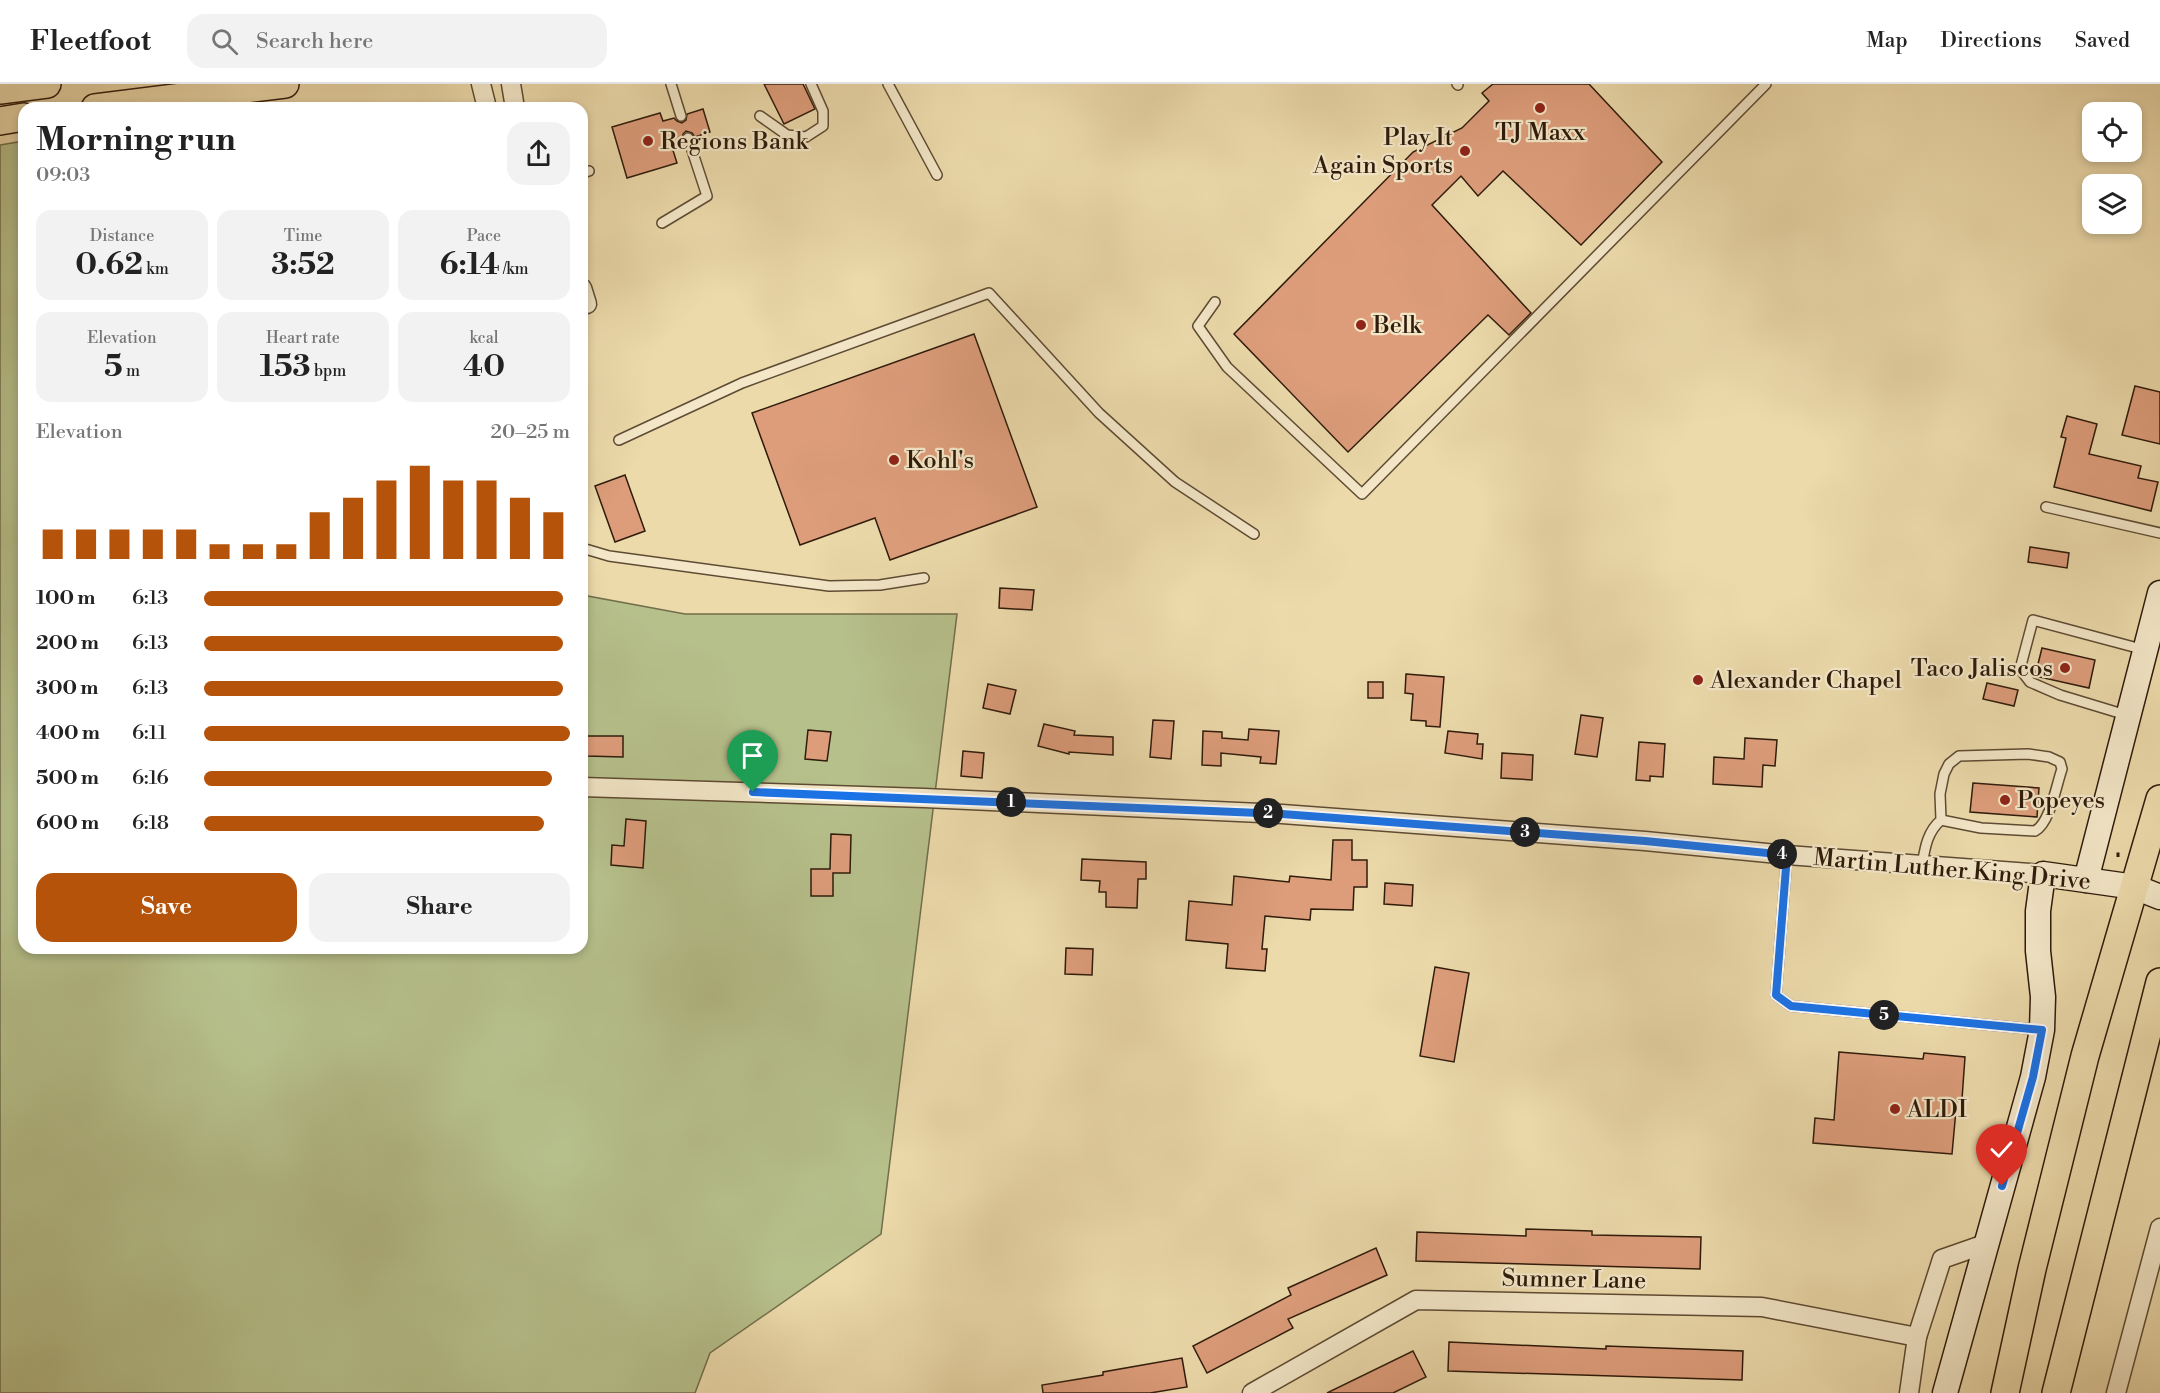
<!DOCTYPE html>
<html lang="en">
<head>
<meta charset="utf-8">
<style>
  :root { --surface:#fff; --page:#f2f2f2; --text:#222; --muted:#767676; --line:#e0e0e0; --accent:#b45309 }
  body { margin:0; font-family:"Libre Bodoni",serif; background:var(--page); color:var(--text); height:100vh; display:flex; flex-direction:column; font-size:22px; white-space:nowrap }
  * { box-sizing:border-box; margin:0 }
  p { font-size:20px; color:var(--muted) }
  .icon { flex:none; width:33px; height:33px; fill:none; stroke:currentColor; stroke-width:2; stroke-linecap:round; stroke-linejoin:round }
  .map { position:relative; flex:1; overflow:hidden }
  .drawer { position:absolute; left:18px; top:18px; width:570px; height:852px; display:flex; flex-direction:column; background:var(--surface); border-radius:18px; box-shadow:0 3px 9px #0003 }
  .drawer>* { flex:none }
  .tools { position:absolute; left:2082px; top:18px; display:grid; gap:12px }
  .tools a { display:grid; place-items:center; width:60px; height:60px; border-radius:12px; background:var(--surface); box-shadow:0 3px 9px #0003; font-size:30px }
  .pin { position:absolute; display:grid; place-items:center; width:51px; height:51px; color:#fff; margin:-62px -26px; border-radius:50% 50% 50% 0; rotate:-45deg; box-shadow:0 0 6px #0007 }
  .pin .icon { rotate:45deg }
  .km { position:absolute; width:30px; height:30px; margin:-15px; border-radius:50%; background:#222; color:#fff; font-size:16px; line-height:30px; text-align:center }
  .round { display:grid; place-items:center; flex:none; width:63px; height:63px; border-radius:18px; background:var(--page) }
  .overview { display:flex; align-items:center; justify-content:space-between; height:102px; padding:0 18px }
  h1 { font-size:33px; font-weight:700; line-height:45px }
  .stats { display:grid; grid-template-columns:repeat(3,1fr); gap:9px; height:102px; padding:6px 18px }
  .stats div { display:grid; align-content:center; border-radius:15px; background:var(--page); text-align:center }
  .stats b { font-size:30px; font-weight:700 }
  .stats small { font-size:16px; font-weight:400 }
  .stats p { font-size:16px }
  .chart { height:168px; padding:12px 18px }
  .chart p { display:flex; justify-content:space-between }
  .chart svg { width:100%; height:108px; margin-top:6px; stroke:var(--accent); stroke-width:6 }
  .button { display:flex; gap:12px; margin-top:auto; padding:12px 18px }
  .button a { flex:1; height:69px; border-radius:18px; background:var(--accent); color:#fff; font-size:24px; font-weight:700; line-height:69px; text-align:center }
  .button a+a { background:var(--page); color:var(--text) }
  ul { padding:0 18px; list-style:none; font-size:20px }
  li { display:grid; grid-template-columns:96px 72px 1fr; align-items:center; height:45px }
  li i { height:15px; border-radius:8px; background:var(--accent) }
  header { display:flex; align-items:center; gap:36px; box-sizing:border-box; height:84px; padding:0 30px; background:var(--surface); border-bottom:2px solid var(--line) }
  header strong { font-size:28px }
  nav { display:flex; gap:33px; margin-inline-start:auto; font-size:21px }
  .search { width:420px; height:54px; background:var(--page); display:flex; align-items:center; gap:15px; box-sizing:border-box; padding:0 21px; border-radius:18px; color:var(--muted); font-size:22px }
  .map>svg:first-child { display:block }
</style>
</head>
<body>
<header>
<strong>Fleetfoot</strong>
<div class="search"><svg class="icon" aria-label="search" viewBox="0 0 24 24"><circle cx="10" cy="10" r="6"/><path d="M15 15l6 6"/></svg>Search here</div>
<nav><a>Map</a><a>Directions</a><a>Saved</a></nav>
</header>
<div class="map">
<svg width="2160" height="1309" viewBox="0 0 2160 1309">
  <rect width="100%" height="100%" fill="#ecdaab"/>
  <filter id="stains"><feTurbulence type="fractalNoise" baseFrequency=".00333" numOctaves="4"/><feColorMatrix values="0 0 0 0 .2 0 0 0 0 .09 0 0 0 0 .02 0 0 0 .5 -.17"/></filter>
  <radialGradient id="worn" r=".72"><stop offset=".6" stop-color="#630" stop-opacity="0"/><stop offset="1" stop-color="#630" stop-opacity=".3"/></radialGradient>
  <path fill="#b6c08b" stroke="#726e4b" stroke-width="1.5" d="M24,57v807h558v-353l103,19h272l-76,620 -171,119 -15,40h-695v-1248z"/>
  <g fill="#dd9d7b" stroke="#2f1b0b" stroke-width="1.5">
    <path d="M764,0h39l12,25 -31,15z"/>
    <path d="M1493,0h96l73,78 -81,83 -78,-74 -25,25 -17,-20 -29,29 99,108 -22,22 -21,-20 -140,137 -114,-118 179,-182 49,-24 27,-27 -7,-8z"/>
    <path d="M703,25l7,23 -15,5 -3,-4 -6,-2 -3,3 -1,6 -11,4 6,19 -50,15 -15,-51 48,-14 3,8 11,-3 3,3 5,2 4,-3 1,-6z"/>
    <path d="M974,250l63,173 -147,53 -15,-42 -75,27 -48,-132z"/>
    <path d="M2135,302l25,6v52l-38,-9z"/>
    <path d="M2067,332l30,8 -8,30 52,12 -3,12 20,4 -7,29 -97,-24 12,-49 -5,-1z"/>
    <path d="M625,391l20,56 -30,11 -20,-56z"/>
    <path d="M2030,463l39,6 -2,15 -39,-6z"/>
    <path d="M1000,504l34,2 -2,20 -33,-2z"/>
    <path d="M2042,564l53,12 -6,28 -54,-12z"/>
    <path d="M1406,590l38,3 -4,50 -14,-1v-5l-15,-1 2,-26 -8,-1z"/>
    <rect x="1368" y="598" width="15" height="16"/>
    <path d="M1987,599l31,7 -4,16 -31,-7z"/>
    <path d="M988,600l28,6 -6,24 -27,-6z"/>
    <path d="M1581,631l22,3 -6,39 -22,-3z"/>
    <path d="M1153,636l21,1 -3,38 -21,-2z"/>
    <path d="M1044,640l31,7 -1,4 39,2v18l-44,-3v2l-31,-8z"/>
    <path d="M1249,645l30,2 -3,33 -16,-1 1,-6 -40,-4v13l-19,-1 1,-34 19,1v6l26,2z"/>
    <path d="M808,646l23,2 -4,29 -22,-2z"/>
    <path d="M1448,647l30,3 -1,10h6l-1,15 -37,-6z"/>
    <path d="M586,652h37v21l-37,-1z"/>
    <path d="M1745,654l32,2 -2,26 -12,-1 -1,22 -49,-3 1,-27 30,2z"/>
    <path d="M1639,658l26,2 -2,33 -13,-1v5l-14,-1z"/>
    <path d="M963,667l21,2 -2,25 -21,-2z"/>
    <path d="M1502,669l31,2 -1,25 -31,-2z"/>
    <path d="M1973,699l66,5 -2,29 -67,-5z"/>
    <path d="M626,735l20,2 -3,47 -32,-3 1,-20 12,1z"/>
    <path d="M831,750l20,1 -1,38h-17v23h-22v-27h19z"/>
    <path d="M1333,756h19v20h15v27h-13l-1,23 -42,-1 -1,11 -45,-4 -3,33h5l-2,22 -39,-3 2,-24 -42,-4 3,-39 43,4 2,-29 55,6 1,-6 41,4z"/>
    <path d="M1082,775l64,3v17h-8l-1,29 -31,-1v-15h-7l1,-11 -19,-1z"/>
    <path d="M1385,799l28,2 -1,21 -28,-2z"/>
    <path d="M1066,864l27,1 -1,26 -27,-1z"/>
    <path d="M1435,883l34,6 -15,89 -34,-6z"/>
    <path d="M1839,968l84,7 1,-6 41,4 -3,42h-5l-5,55 -139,-11 2,-25 19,2z"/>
    <path d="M1526,1145l66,2v4l109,2 -1,32 -284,-8 1,-29 109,4z"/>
    <path d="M1376,1164l11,27 -99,44 5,9 -86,45 -14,-27 98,-51 -3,-7z"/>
    <path d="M1449,1258l157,7v-3l137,5 -1,29 -294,-9z"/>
    <path d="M1413,1267l13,26 -33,16h-66z"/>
    <path d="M1182,1274l5,29 -37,6h-107l-1,-8 61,-10v-3z"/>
  </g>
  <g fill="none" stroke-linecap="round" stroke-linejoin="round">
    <defs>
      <g id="lane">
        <path d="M671,0l10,32"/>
        <path d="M888,0l49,91"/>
        <path d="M1457,0l1,1"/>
        <path d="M760,32l27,19 19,2 17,-11v-15l-12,-27"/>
        <path d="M582,89l7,-2"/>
        <path d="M662,139l45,-27 -19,-58"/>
        <path d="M1215,218l-17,24 29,41 135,127 404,-410"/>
        <path d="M619,356l123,-57 247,-90 110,120 76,69 79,52"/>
        <path d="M2046,423l114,26"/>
        <path d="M582,464l27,8 220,30 51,-1 44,-7"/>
        <path d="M2126,631l-66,-20 -30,-13 -10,-13 13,-49 112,30"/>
        <path d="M1787,771l-11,140 15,11 251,24"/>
        <path d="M1922,781c3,-17 5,-33 19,-45l-1,-26 4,-20 5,-10 10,-8 69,-2 21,3 11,5 2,7c-6,17 -12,54 -27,62l-54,-3 -40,-8"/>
      </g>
      <g id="street">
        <path d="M481,0l6,24"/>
        <path d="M511,0l4,24"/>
        <path d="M582,204l5,16"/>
        <path d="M582,703l342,11 358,16 363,27 142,14 256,19"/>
        <path d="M1252,1309l164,-93 346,7 155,30 25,-78 43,-15"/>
        <path d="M1909,1309l8,-56"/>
        <path d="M2116,1309l44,-165"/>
      </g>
      <g id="secondary">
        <path d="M2086,796l74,-287"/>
        <path d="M1945,1309l88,-316 9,-47 1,-33 -5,-46v-40l5,-37 92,13 25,10"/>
      </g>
      <g id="primary">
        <path d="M0,6l47,-6"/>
        <path d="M95,24l190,-24"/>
        <path d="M0,37l24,-4"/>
        <path d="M2005,1309l27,-124 53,-213 75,-257"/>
        <path d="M2056,1309l104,-411"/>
      </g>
    </defs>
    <use href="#lane" stroke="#5e4b33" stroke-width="12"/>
    <use href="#street" stroke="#5e4b33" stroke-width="21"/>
    <use href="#secondary" stroke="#2f1b0b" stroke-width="27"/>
    <use href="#primary" stroke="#2f1b0b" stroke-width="30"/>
    <path stroke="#2f1b0b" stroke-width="3" stroke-dasharray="4.5 3" stroke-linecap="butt" d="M2118,773v-7"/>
    <use href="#lane" stroke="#f3e7c8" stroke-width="9"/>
    <use href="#street" stroke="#f3e7c8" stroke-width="18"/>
    <use href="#secondary" stroke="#f3e7c8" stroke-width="24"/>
    <use href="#primary" stroke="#ecdaab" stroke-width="27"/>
  </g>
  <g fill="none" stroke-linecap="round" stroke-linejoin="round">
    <defs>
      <path id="route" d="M753,708l529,22 363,27 142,14 -11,140 15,11 251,24 -9,47 -31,109"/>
    </defs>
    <use href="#route" stroke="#fff" stroke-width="12"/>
    <use href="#route" stroke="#1a73e8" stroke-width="8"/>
  </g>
  <g fill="#8f2418" stroke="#f3e7c8" stroke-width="2">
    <circle cx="1540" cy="24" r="6"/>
    <circle cx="648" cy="57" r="6"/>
    <circle cx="1465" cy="67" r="6"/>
    <circle cx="1361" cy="241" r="6"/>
    <circle cx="894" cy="376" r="6"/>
    <circle cx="2065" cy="584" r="6"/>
    <circle cx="1698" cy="596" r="6"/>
    <circle cx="2005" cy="716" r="6"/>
    <circle cx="1895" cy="1025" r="6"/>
  </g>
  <g text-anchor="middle" stroke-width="4.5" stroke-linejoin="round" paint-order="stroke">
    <g font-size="24" fill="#2f1b0b" stroke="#f3e7c8" text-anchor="start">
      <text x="1540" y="56" text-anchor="middle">TJ Maxx</text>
      <text x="1453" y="61" text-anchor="end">Play It<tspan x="1453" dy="28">Again Sports</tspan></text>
      <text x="660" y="65">Regions Bank</text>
      <text x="1373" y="249">Belk</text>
      <text x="906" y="384">Kohl's</text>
      <text x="2053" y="592" text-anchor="end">Taco Jaliscos</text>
      <text x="1710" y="604">Alexander Chapel</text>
      <text x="2017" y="724">Popeyes</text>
      <text x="1907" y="1033">ALDI</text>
    </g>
    <g font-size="24" fill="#2f1b0b" stroke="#f3e7c8">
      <text transform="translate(1952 785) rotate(5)" y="8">Martin Luther King Drive</text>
      <text transform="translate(1574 1195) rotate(1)" y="8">Sumner Lane</text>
    </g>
  </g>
  <rect width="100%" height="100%" filter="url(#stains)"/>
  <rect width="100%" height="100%" fill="url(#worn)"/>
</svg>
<div class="tools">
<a><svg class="icon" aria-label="locate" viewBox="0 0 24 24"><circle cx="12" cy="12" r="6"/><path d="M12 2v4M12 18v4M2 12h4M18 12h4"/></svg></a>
<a><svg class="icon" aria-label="layers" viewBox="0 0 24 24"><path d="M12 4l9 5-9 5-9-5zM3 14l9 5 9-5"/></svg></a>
</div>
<div class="pin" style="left:753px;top:708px;background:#1e9e55"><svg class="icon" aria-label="arrive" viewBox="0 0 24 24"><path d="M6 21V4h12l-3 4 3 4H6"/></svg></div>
<div class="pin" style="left:2002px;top:1102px;background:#d93025"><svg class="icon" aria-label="check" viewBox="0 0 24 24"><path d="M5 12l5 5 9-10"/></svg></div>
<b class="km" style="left:1011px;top:718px">1</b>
<b class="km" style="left:1268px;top:729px">2</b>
<b class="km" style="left:1525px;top:748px">3</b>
<b class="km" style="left:1782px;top:770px">4</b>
<b class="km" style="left:1884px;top:931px">5</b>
<section class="drawer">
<div class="overview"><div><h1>Morning run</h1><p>09:03</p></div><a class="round"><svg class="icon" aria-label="share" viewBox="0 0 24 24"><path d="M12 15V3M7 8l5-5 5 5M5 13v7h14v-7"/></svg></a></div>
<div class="stats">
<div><p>Distance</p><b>0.62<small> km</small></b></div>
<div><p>Time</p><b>3:52</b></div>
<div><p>Pace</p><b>6:14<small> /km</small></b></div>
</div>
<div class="stats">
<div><p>Elevation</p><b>5<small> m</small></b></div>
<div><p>Heart rate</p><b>153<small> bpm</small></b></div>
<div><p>kcal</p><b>40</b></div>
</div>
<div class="chart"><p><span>Elevation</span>20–25 m</p>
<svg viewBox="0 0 160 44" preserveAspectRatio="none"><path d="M5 44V32M15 44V32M25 44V32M35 44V32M45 44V32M55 44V38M65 44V38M75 44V38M85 44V25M95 44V19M105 44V12M115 44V6M125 44V12M135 44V12M145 44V19M155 44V25"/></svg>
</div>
<ul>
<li><b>100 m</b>6:13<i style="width:98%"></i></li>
<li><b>200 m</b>6:13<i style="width:98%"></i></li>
<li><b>300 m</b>6:13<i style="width:98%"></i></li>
<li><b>400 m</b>6:11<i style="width:100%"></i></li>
<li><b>500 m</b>6:16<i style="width:95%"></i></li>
<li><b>600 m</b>6:18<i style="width:93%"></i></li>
</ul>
<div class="button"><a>Save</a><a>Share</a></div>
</section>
</div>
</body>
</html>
